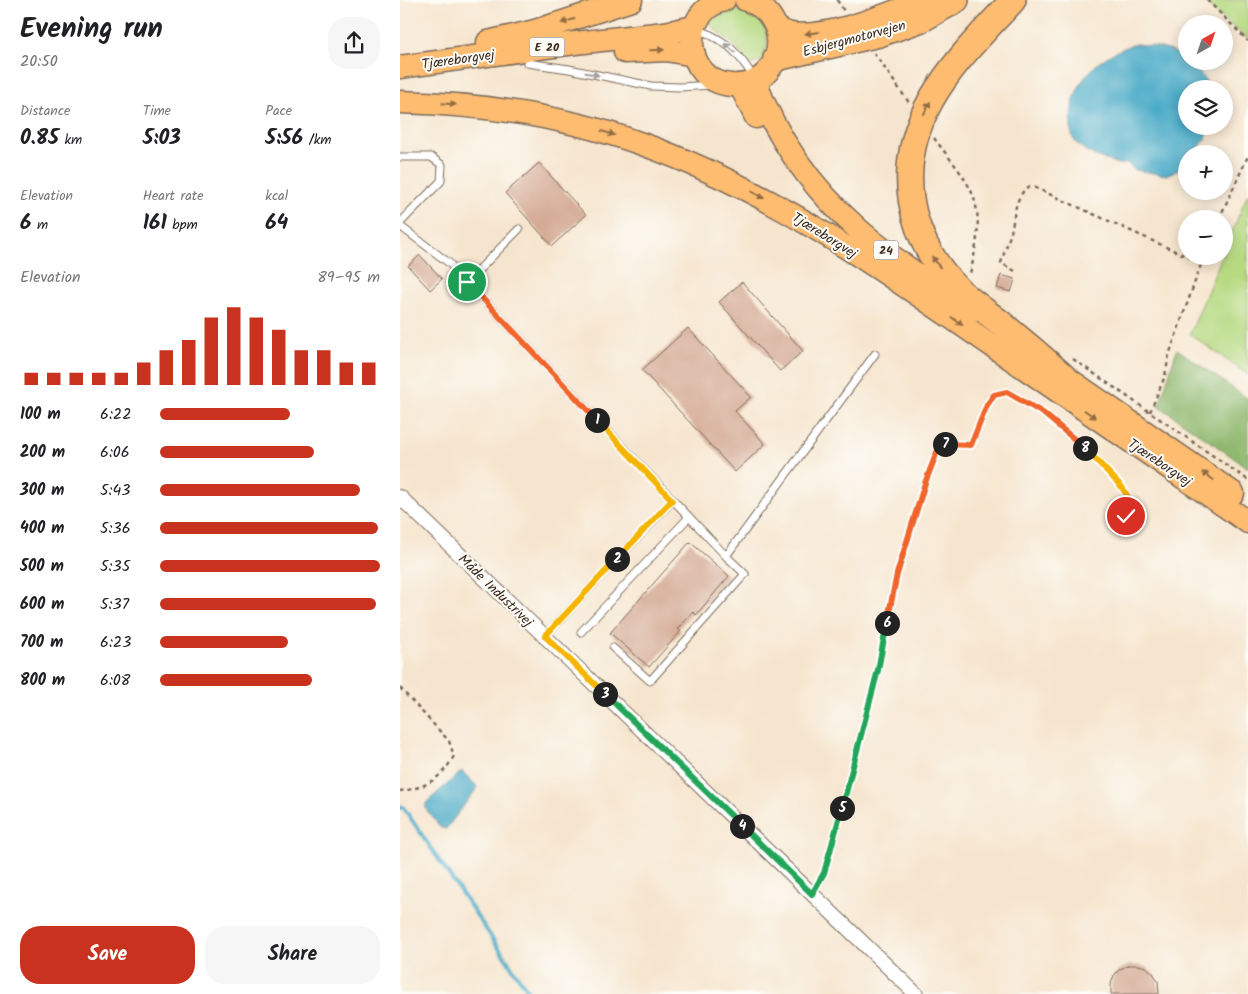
<!DOCTYPE html>
<html lang="en">
<head>
<meta charset="utf-8">
<style>
  :root { --surface:#fff; --page:#f6f6f6; --text:#202124; --muted:#757577; --accent:#c8321e }
  body { margin:0; font-family:Kalam,sans-serif; background:var(--page); color:var(--text); height:100vh; display:flex; flex-direction:column; font-size:19px; white-space:nowrap }
  * { box-sizing:border-box; margin:0 }
  p { font-size:16px; color:var(--muted) }
  .icon { flex:none; width:28px; height:28px; fill:none; stroke:currentColor; stroke-width:2; stroke-linecap:round; stroke-linejoin:round }
  .map { position:relative; flex:1; overflow:hidden }
  .panel { display:flex; flex-direction:column; background:var(--surface); width:400px }
  .panel>* { flex:none }
  .needle { width:32px; rotate:40deg }
  .controls { position:absolute; left:778px; top:15px; display:grid; gap:10px }
  .controls a { display:grid; place-items:center; width:55px; height:55px; border-radius:50%; background:var(--surface); box-shadow:0 2px 12px #0003; font-size:25px }
  .pin { position:absolute; display:grid; place-items:center; width:42px; height:42px; color:#fff; margin:-21px; border:2px solid #fff; border-radius:50%; box-shadow:0 1px 5px #0007 }
  .km { position:absolute; width:25px; height:25px; margin:-12px; border-radius:50%; background:#222; color:#fff; font-size:14px; line-height:25px; text-align:center }
  .round { display:grid; place-items:center; flex:none; width:52px; height:52px; border-radius:20px; background:var(--page) }
  .head { display:flex; align-items:center; justify-content:space-between; height:85px; padding:0 20px }
  h1 { font-size:28px; font-weight:600; line-height:38px }
  .figures { display:grid; grid-template-columns:repeat(3,1fr); gap:8px; height:85px; padding:5px 20px }
  .figures div { display:grid; align-content:center }
  .figures b { font-size:21px; font-weight:600 }
  .figures small { font-size:14px; font-weight:400 }
  .figures p { font-size:14px }
  .chart { height:140px; padding:10px 20px }
  .chart p { display:flex; justify-content:space-between }
  .chart svg { width:100%; height:90px; margin-top:5px; stroke:var(--accent); stroke-width:6 }
  .button { display:flex; gap:10px; margin-top:auto; padding:10px 20px }
  .button a { flex:1; height:58px; border-radius:20px; background:var(--accent); color:#fff; font-size:20px; font-weight:600; line-height:58px; text-align:center }
  .button a+a { background:var(--page); color:var(--text) }
  ul { padding:0 20px; list-style:none; font-size:16px }
  li { display:grid; grid-template-columns:80px 60px 1fr; align-items:center; height:38px }
  li i { height:12px; border-radius:6px; background:var(--accent) }
  main { display:flex; flex:1; min-height:0 }
  .map>svg:first-child { display:block }
</style>
</head>
<body>
<main>
<section class="panel">
<div class="head"><div><h1>Evening run</h1><p>20:50</p></div><a class="round"><svg class="icon" aria-label="share" viewBox="0 0 24 24"><path d="M12 15V3M7 8l5-5 5 5M5 13v7h14v-7"/></svg></a></div>
<div class="figures">
<div><p>Distance</p><b>0.85<small> km</small></b></div>
<div><p>Time</p><b>5:03</b></div>
<div><p>Pace</p><b>5:56<small> /km</small></b></div>
</div>
<div class="figures">
<div><p>Elevation</p><b>6<small> m</small></b></div>
<div><p>Heart rate</p><b>161<small> bpm</small></b></div>
<div><p>kcal</p><b>64</b></div>
</div>
<div class="chart"><p><span>Elevation</span>89–95 m</p>
<svg viewBox="0 0 160 44" preserveAspectRatio="none"><path d="M5 44V38M15 44V38M25 44V38M35 44V38M45 44V38M55 44V33M65 44V27M75 44V22M85 44V11M95 44V6M105 44V11M115 44V17M125 44V27M135 44V27M145 44V33M155 44V33"/></svg>
</div>
<ul>
<li><b>100 m</b>6:22<i style="width:59%"></i></li>
<li><b>200 m</b>6:06<i style="width:70%"></i></li>
<li><b>300 m</b>5:43<i style="width:91%"></i></li>
<li><b>400 m</b>5:36<i style="width:99%"></i></li>
<li><b>500 m</b>5:35<i style="width:100%"></i></li>
<li><b>600 m</b>5:37<i style="width:98%"></i></li>
<li><b>700 m</b>6:23<i style="width:58%"></i></li>
<li><b>800 m</b>6:08<i style="width:69%"></i></li>
</ul>
<div class="button"><a>Save</a><a>Share</a></div>
</section>
<div class="map">
<svg width="848" height="994" viewBox="0 0 848 994">
  <rect width="100%" height="100%" fill="#fdfcf7"/>
  <filter id="ink" filterUnits="userSpaceOnUse"><feTurbulence type="fractalNoise" baseFrequency=".02" numOctaves="2"/><feDisplacementMap in="SourceGraphic" scale="10" xChannelSelector="R" yChannelSelector="G"/><feConvolveMatrix kernelMatrix="1 2 1 2 8 2 1 2 1" color-interpolation-filters="sRGB"/></filter>
  <filter id="wash" filterUnits="userSpaceOnUse"><feTurbulence type="fractalNoise" baseFrequency=".0096" numOctaves="4" result="noise"/><feDisplacementMap in="SourceGraphic" scale="20" xChannelSelector="R" yChannelSelector="G"/><feGaussianBlur stdDeviation="1.12" result="paint"/><feColorMatrix in="noise" values="0 0 0 0 0 0 0 0 0 0 0 0 0 0 0 0 0 1.4 0 .05"/><feComposite in="paint" operator="in"/></filter>
  <g filter="url(#wash)">
    <rect width="100%" height="100%" fill="#f6e5ce"/>
    <g fill="#b6d981" stroke="#788250">
      <path d="M801,0h47v39z"/>
      <path d="M331,10c30,0 44,24 31,50l-12,5 -16,-20 -25,-21 6,-7z"/>
      <path d="M848,193v182l-58,-41 32,-78h2v-4z"/>
    </g>
    <path fill="#90b96f" stroke="#667246" d="M777,349l71,50v69l-89,-62z"/>
    <g fill="#48aac7" stroke="#426a72">
      <path d="M735,44c18,2 49,5 56,24 10,4 15,12 20,21h-25v37h25l-7,15 -10,13h-8v8l-8,8 -12,5 -31,-5 -8,-7 -6,2c-15,-5 -37,-11 -47,-25 -4,-7 -3,-15 -3,-23 2,-38 29,-62 64,-73z"/>
      <path d="M62,771l16,16 -32,42 -5,-1 -15,-19v-6z"/>
    </g>
    <g fill="none" stroke-linecap="round" stroke-linejoin="round">
      <path stroke="#48aac7" stroke-width="4" d="M0,808l3,-1 127,187"/>
    </g>
    <g id="blocks">
      <g fill="#d3a791">
        <path d="M139,163l47,52 -34,31 -47,-53z"/>
        <path d="M20,255l22,24 -12,11 -22,-24z"/>
        <path d="M601,275l14,4 -4,13 -14,-4z"/>
        <path d="M342,282l61,69 -23,20 -61,-69z"/>
        <path d="M288,328l63,69 -16,14 30,33 -30,28 -93,-102z"/>
        <path d="M290,542l39,34 -33,39 -3,-3 -15,17 3,2 -32,36 -39,-34z"/>
        <path d="M729,965h9l8,2 7,6 5,8 1,13h-48v-10l3,-9 6,-6z"/>
      </g>
    </g>
  </g>
  <g filter="url(#ink)">
    <use href="#blocks" fill-opacity="0" stroke="#7c6b5c" stroke-width="1"/>
    <g fill="none" stroke-linecap="round" stroke-linejoin="round">
      <defs>
        <g id="service">
          <path d="M298,29c30,13 39,22 56,49"/>
          <path d="M127,63l42,6 82,17 29,1 32,-2"/>
          <path d="M0,157h31l11,8 -1,16 -41,42"/>
          <path d="M0,226l49,37 277,293 149,-202"/>
          <path d="M67,282l52,-53"/>
          <path d="M181,632l108,-115"/>
          <path d="M145,636l128,-136"/>
          <path d="M213,648l37,33 95,-107 -19,-18"/>
        </g>
        <path id="minor" d="M0,497l516,497"/>
        <g id="trunk">
          <path d="M324,0c-46,12 -41,81 7,85 53,5 66,-70 15,-85"/>
          <path d="M377,28c4,2 9,5 14,6 39,5 97,-20 134,-34"/>
          <path d="M88,42l47,-11 96,-31"/>
          <path d="M225,52l41,-2 28,5"/>
          <path d="M0,67l175,-24 90,-10 29,-6"/>
          <path d="M355,81c21,57 58,108 104,149 34,30 74,55 111,81"/>
          <path d="M340,85l16,32"/>
          <path d="M0,102c82,2 165,14 242,42 124,44 232,120 339,194 89,62 178,123 267,184"/>
          <path d="M648,365l185,128"/>
        </g>
        <g id="motorway">
          <path d="M613,0c-29,32 -61,63 -82,100 -37,67 -25,138 29,191 13,12 28,22 42,33 21,17 41,34 61,52"/>
          <path d="M376,58l103,-24 43,-15 34,-19"/>
        </g>
      </defs>
      <use href="#service" stroke="#7c6b5c" stroke-width="9"/>
      <use href="#minor" stroke="#7c6b5c" stroke-width="16"/>
      <use href="#trunk" stroke="#7c6b5c" stroke-width="25"/>
      <use href="#motorway" stroke="#7c6b5c" stroke-width="28"/>
      <g stroke="#7c6b5c" stroke-width="2.5" stroke-dasharray="4 4" stroke-linecap="butt">
        <path d="M437,0l7,11"/>
        <path d="M807,0l41,41"/>
        <path d="M474,53l36,51"/>
        <path d="M534,138c13,18 30,36 38,55 11,26 4,55 -2,81"/>
        <path d="M819,219l29,-63"/>
        <path d="M787,256l14,7"/>
        <path d="M615,271l-14,-8c3,-10 7,-21 10,-31 4,-16 3,-34 17,-45l8,1 150,68"/>
        <path d="M673,359l175,121"/>
        <path d="M750,412l15,-36 4,-21 35,-99"/>
        <path d="M0,688l49,53 5,15c-13,23 -28,32 -54,35"/>
        <path d="M419,882l5,-9 30,-106 24,-97 19,-96 28,-91 12,-31 8,-8 26,1 16,-40 7,-10 13,-3 36,21 48,40 30,33 11,17 -7,13"/>
      </g>
      <use href="#service" stroke="#fff" stroke-width="7"/>
      <use href="#minor" stroke="#fff" stroke-width="14"/>
      <use href="#trunk" stroke="#fdbc70" stroke-width="22"/>
      <use href="#motorway" stroke="#fdbc70" stroke-width="25"/>
    </g>
    <defs><path id="oneway-solid" d="M-6-.8H1V-3.2L6.5 0L1 3.2V.8H-6Z" transform="scale(1.25)"/></defs>
    <g fill="#926c43">
      <use href="#oneway-solid" transform="translate(168 21) rotate(162)"/>
      <use href="#oneway-solid" transform="translate(412 33) rotate(173)"/>
      <use href="#oneway-solid" transform="translate(257 50) rotate(-2)"/>
      <use href="#oneway-solid" transform="translate(49 104) rotate(5)"/>
      <use href="#oneway-solid" transform="translate(527 108) rotate(-63)"/>
      <use href="#oneway-solid" transform="translate(208 133) rotate(17)"/>
      <use href="#oneway-solid" transform="translate(358 195) rotate(29)"/>
      <use href="#oneway-solid" transform="translate(536 262) rotate(-126)"/>
      <use href="#oneway-solid" transform="translate(557 321) rotate(35)"/>
      <use href="#oneway-solid" transform="translate(690 414) rotate(35)"/>
      <use href="#oneway-solid" transform="translate(808 476) rotate(-145)"/>
    </g>
    <g fill="#a79f9a">
      <use href="#oneway-solid" transform="translate(330 48) rotate(-139)"/>
      <use href="#oneway-solid" transform="translate(192 74) rotate(11)"/>
    </g>
  </g>
  <g fill="none" stroke-linecap="round" stroke-linejoin="round" filter="url(#ink)">
    <defs>
      <path id="split-1" d="M67,282l130,138"/>
      <path id="split-2" d="M197,420l75,80 -55,59"/>
      <path id="split-3" d="M205,694l-60,-58 72,-77"/>
      <path id="split-4" d="M205,694l137,132"/>
      <path id="split-5" d="M342,826l70,68 12,-21 18,-65"/>
      <path id="split-6" d="M442,808l36,-138 9,-47"/>
      <path id="split-7" d="M487,623l10,-49 28,-91 12,-31 8,-8"/>
      <path id="split-8" d="M545,444l26,1 16,-40 7,-10 13,-3 36,21 42,35"/>
      <path id="split-9" d="M685,448l36,38 11,17 -6,13"/>
    </defs>
    <use href="#split-1" stroke="#fff" stroke-width="10"/>
    <use href="#split-2" stroke="#fff" stroke-width="10"/>
    <use href="#split-3" stroke="#fff" stroke-width="10"/>
    <use href="#split-4" stroke="#fff" stroke-width="10"/>
    <use href="#split-5" stroke="#fff" stroke-width="10"/>
    <use href="#split-6" stroke="#fff" stroke-width="10"/>
    <use href="#split-7" stroke="#fff" stroke-width="10"/>
    <use href="#split-8" stroke="#fff" stroke-width="10"/>
    <use href="#split-9" stroke="#fff" stroke-width="10"/>
    <use href="#split-1" stroke="#f0652b" stroke-width="6"/>
    <use href="#split-2" stroke="#f5b400" stroke-width="6"/>
    <use href="#split-3" stroke="#f5b400" stroke-width="6"/>
    <use href="#split-4" stroke="#22a559" stroke-width="6"/>
    <use href="#split-5" stroke="#22a559" stroke-width="6"/>
    <use href="#split-6" stroke="#22a559" stroke-width="6"/>
    <use href="#split-7" stroke="#f0652b" stroke-width="6"/>
    <use href="#split-8" stroke="#f0652b" stroke-width="6"/>
    <use href="#split-9" stroke="#f5b400" stroke-width="6"/>
  </g>
  <g text-anchor="middle" stroke-width="4" stroke-linejoin="round" paint-order="stroke">
    <g fill="#fdfcf7" stroke="#75695f" stroke-width="1">
      <rect x="129.5" y="37.5" width="35" height="19" rx="4"/>
      <rect x="473.5" y="240.5" width="25" height="19" rx="4"/>
    </g>
    <g font-size="12" font-weight="bold" fill="#3b2a1e">
      <text x="147" y="51">E 20</text>
      <text x="486" y="254">24</text>
    </g>
    <g font-size="14" fill="#3b2a1e" stroke="#fdfcf7">
      <text transform="translate(454 38) rotate(-15)" y="5">Esbjergmotorvejen</text>
      <text transform="translate(58 59) rotate(-8)" y="5">Tjæreborgvej</text>
      <text transform="translate(425 235) rotate(32)" y="5">Tjæreborgvej</text>
      <text transform="translate(760 462) rotate(34)" y="5">Tjæreborgvej</text>
      <text transform="translate(96 590) rotate(44)" y="5">Måde Industrivej</text>
    </g>
  </g>
</svg>
<div class="controls">
<a><svg class="needle" viewBox="-14 -14 28 28"><path d="M0-13l5 13h-10z" fill="#e53935"/><path d="M0 13l5-13h-10z" fill="#757577"/></svg></a>
<a><svg class="icon" aria-label="layers" viewBox="0 0 24 24"><path d="M12 4l9 5-9 5-9-5zM3 14l9 5 9-5"/></svg></a>
<a>+</a>
<a>−</a>
</div>
<div class="pin" style="left:67px;top:282px;background:#1e9e55"><svg class="icon" aria-label="arrive" viewBox="0 0 24 24"><path d="M6 21V4h12l-3 4 3 4H6"/></svg></div>
<div class="pin" style="left:726px;top:516px;background:#d93025"><svg class="icon" aria-label="check" viewBox="0 0 24 24"><path d="M5 12l5 5 9-10"/></svg></div>
<b class="km" style="left:197px;top:420px">1</b>
<b class="km" style="left:217px;top:559px">2</b>
<b class="km" style="left:205px;top:694px">3</b>
<b class="km" style="left:342px;top:826px">4</b>
<b class="km" style="left:442px;top:808px">5</b>
<b class="km" style="left:487px;top:623px">6</b>
<b class="km" style="left:545px;top:444px">7</b>
<b class="km" style="left:685px;top:448px">8</b>
</div>
</main>
</body>
</html>
